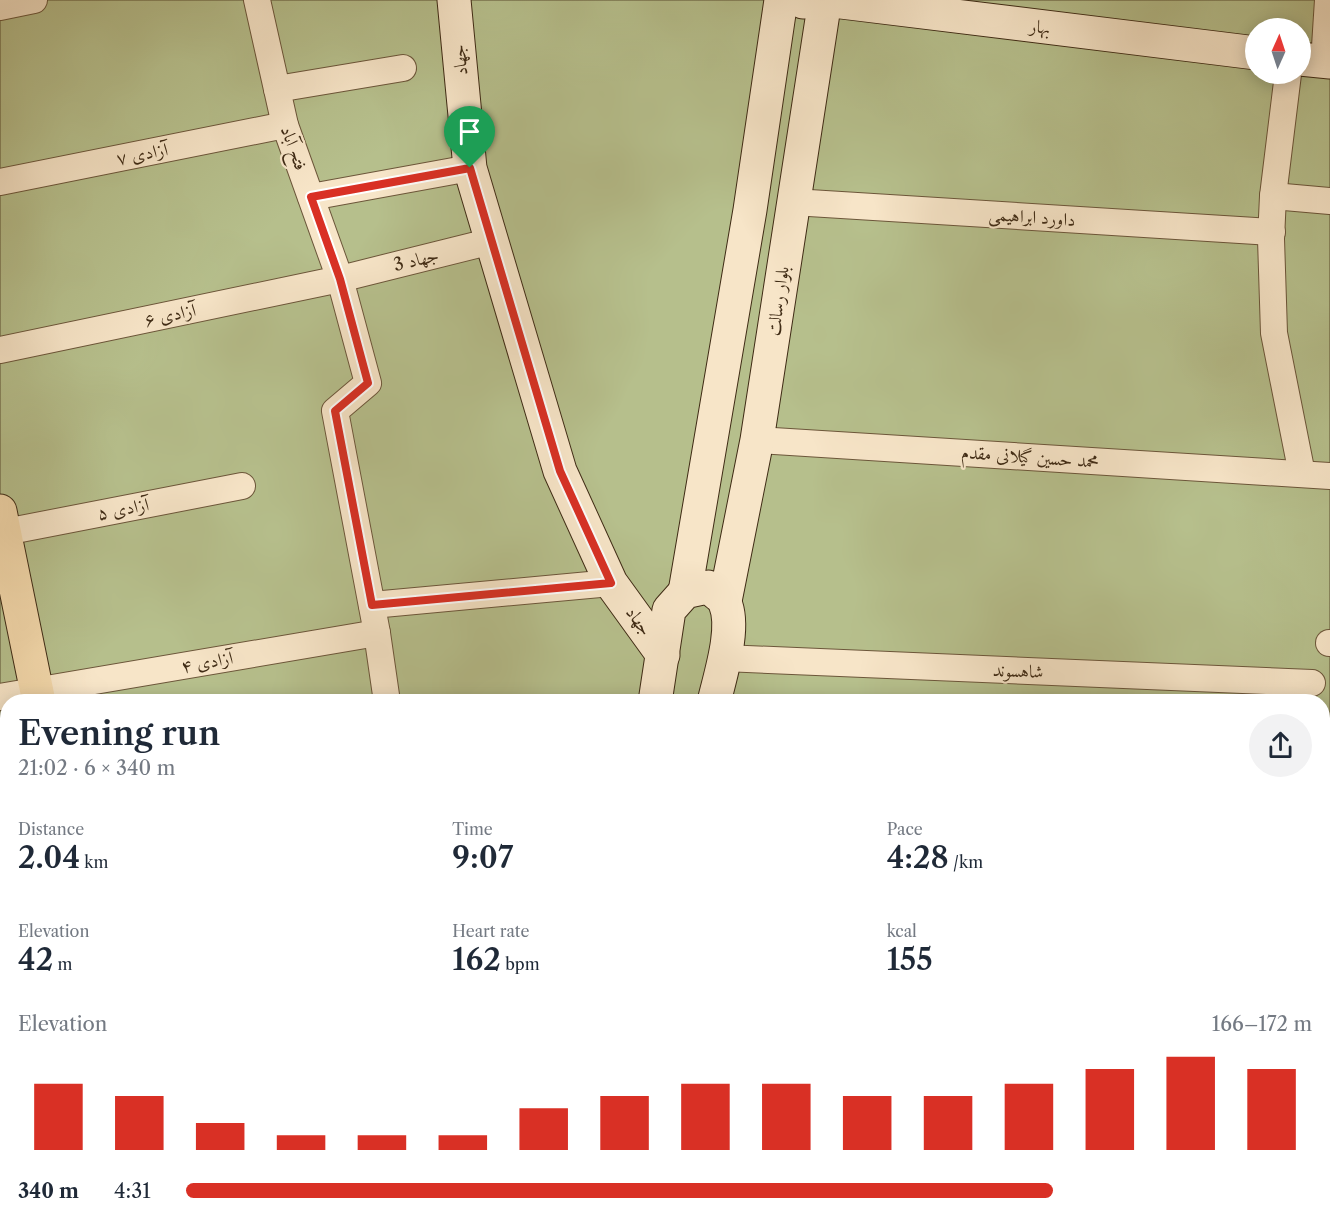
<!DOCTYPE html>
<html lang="en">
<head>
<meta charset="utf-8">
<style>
  :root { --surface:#fff; --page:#f2f2f3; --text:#1f2937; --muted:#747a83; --accent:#d93025 }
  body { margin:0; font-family:"Libre Caslon Text",Amiri,serif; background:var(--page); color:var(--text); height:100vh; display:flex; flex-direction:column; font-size:22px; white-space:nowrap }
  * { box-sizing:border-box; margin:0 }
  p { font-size:20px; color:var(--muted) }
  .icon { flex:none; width:33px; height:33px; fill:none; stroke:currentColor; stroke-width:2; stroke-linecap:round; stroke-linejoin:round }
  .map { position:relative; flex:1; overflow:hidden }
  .sheet { position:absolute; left:0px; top:694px; width:1330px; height:532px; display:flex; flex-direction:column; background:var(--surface); border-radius:24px 24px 0 0; box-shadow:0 3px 15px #0003 }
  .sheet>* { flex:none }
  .needle { width:39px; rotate:3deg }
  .fabs { position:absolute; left:1245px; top:18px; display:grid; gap:12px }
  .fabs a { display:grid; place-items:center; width:66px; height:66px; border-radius:50%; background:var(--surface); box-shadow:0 3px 15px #0003; font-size:30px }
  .pin { position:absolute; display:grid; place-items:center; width:51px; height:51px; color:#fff; margin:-62px -26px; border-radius:50% 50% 50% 0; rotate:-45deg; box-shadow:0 0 6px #0007 }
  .pin .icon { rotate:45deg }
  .round { display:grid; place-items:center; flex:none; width:63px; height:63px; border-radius:32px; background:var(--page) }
  .headline { display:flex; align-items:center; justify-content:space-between; height:102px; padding:0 18px }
  h1 { font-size:33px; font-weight:600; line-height:45px }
  .metrics { display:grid; grid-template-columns:repeat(3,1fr); gap:9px; height:102px; padding:6px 18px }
  .metrics div { display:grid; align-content:center }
  .metrics b { font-size:30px; font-weight:600 }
  .metrics small { font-size:16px; font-weight:400 }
  .metrics p { font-size:16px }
  .chart { height:168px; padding:12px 18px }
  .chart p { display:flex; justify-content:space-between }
  .chart svg { width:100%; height:108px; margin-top:6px; stroke:var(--accent); stroke-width:6 }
  ul { padding:0 18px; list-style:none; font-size:20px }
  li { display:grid; grid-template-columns:96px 72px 1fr; align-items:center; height:45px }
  li i { height:15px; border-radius:8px; background:var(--accent) }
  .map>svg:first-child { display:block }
</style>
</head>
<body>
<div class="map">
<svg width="1330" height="1226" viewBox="0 0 1330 1226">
  <rect width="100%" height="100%" fill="#f2d7aa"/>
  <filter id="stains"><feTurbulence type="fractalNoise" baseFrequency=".00333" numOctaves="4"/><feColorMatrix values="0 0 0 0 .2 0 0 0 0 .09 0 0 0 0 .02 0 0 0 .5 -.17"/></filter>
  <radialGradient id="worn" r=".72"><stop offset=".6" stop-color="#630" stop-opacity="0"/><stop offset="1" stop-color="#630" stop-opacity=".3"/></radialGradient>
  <path fill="#b6bf8c" stroke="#7a7550" stroke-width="1.5" fill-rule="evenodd" d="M0,0h1330v1226h-1330zM1256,28h44v46h-44zM8,702h1315v518h-1315z"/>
  <g fill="#dda288" stroke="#3f2b15" stroke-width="1.5">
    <path d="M0,815l7,35 -7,1z"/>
    <path d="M8,916v84l-8,1v-84z"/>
  </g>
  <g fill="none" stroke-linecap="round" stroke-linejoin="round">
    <defs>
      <g id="street">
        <path d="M257,0l28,125 55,154 28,104 -33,28 42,222 10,69"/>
        <path d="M0,7l34,-7"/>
        <path d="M1324,62l4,-62"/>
        <path d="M1288,74l-15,122 -2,43 3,94 28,141"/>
        <path d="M277,89l126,-21"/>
        <path d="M0,182l285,-57"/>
        <path d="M1273,196l57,5"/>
        <path d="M311,197l159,-29"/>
        <path d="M793,202l479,30"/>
        <path d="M0,350l340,-71 152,-38"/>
        <path d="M757,440l573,36"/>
        <path d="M0,533l242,-47"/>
        <path d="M372,605l239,-22"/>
        <path d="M1329,643h1"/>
        <path d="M724,658l588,25"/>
        <path d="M0,697l377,-64"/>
        <path d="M0,878l8,-2"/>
        <path d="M0,1051l8,-1"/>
        <path d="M803,1220l19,6"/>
        <path d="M148,1226l31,-6"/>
        <path d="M487,1226l1,-6"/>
        <path d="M675,1226l1,-6"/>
        <path d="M899,1226l3,-6"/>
        <path d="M1125,1226l4,-6"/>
      </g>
      <g id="secondary">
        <path d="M454,0l16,168 90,303 51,112 52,72"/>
        <path d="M803,2l22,-2 431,53"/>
        <path d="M1300,59l30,3"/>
        <path d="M685,592l65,-382 31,-210"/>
        <path d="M725,601l32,-161 68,-440"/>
        <path d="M655,702l14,-92 16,-18 23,-5c5,4 15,10 17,16 11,25 -5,73 -11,99"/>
        <path d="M396,1226l6,-6"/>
        <path d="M441,1226l7,-6"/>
      </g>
      <g id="primary">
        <path d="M0,511l39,191"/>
        <path d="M148,1220l2,6"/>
      </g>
    </defs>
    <use href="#street" stroke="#6c563a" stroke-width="28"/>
    <use href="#secondary" stroke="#3f2b15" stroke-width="35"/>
    <use href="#primary" stroke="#3f2b15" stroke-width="35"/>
    <use href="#street" stroke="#f7e5c8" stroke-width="26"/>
    <use href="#secondary" stroke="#f7e5c8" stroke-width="33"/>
    <use href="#primary" stroke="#f2d7aa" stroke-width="33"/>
  </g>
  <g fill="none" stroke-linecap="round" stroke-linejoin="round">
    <defs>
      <path id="route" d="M470,168l90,303 51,112 -239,22 -37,-194 33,-28 -28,-104 -29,-82z"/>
    </defs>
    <use href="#route" stroke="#fff" stroke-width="12"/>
    <use href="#route" stroke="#d93025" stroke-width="8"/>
  </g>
  <g text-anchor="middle" stroke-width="4.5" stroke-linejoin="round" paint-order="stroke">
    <g font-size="18" fill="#3f2b15" stroke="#f7e5c8">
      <text transform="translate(1040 27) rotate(7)" y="6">بهار</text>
      <text transform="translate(460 60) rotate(-96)" y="6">جهاد</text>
      <text transform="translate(294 148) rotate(70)" y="6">فتح آباد</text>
      <text transform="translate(142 154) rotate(-11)" y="6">آزادی ۷</text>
      <text transform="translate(1032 217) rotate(4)" y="6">داورد ابراهیمی</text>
      <text transform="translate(416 260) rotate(-14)" y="6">جهاد 3</text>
      <text transform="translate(778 301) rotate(-82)" y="6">بلوار رسالت</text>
      <text transform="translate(170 315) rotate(-12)" y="6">آزادی ۶</text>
      <text transform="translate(1030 457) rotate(4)" y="6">محمد حسین گیلانی مقدم</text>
      <text transform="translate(123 509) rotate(-11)" y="6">آزادی ۵</text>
      <text transform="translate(639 621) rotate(54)" y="6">جهاد</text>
      <text transform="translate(207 662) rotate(-10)" y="6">آزادی ۴</text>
      <text transform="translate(1018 671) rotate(2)" y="6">شاهسوند</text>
    </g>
  </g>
  <rect width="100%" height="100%" filter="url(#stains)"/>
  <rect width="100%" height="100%" fill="url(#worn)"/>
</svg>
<div class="fabs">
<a><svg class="needle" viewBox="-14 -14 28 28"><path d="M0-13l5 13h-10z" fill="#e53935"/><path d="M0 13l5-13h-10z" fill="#747a83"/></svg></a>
</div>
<div class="pin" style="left:470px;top:168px;background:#1e9e55"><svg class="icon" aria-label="arrive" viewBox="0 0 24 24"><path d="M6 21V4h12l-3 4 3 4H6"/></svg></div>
<section class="sheet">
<div class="headline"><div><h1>Evening run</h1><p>21:02 · 6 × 340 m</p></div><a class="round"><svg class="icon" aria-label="share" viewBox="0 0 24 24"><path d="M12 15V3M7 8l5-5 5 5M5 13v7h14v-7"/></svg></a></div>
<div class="metrics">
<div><p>Distance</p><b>2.04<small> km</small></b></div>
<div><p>Time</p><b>9:07</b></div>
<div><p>Pace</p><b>4:28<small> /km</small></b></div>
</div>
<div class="metrics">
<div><p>Elevation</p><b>42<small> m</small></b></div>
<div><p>Heart rate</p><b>162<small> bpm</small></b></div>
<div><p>kcal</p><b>155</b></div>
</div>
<div class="chart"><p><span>Elevation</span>166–172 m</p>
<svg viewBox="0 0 160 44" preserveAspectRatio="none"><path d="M5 44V17M15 44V22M25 44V33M35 44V38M45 44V38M55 44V38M65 44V27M75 44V22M85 44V17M95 44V17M105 44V22M115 44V22M125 44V17M135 44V11M145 44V6M155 44V11"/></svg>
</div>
<ul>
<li><b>340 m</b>4:31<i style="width:77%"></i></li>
</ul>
</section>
</div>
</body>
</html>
